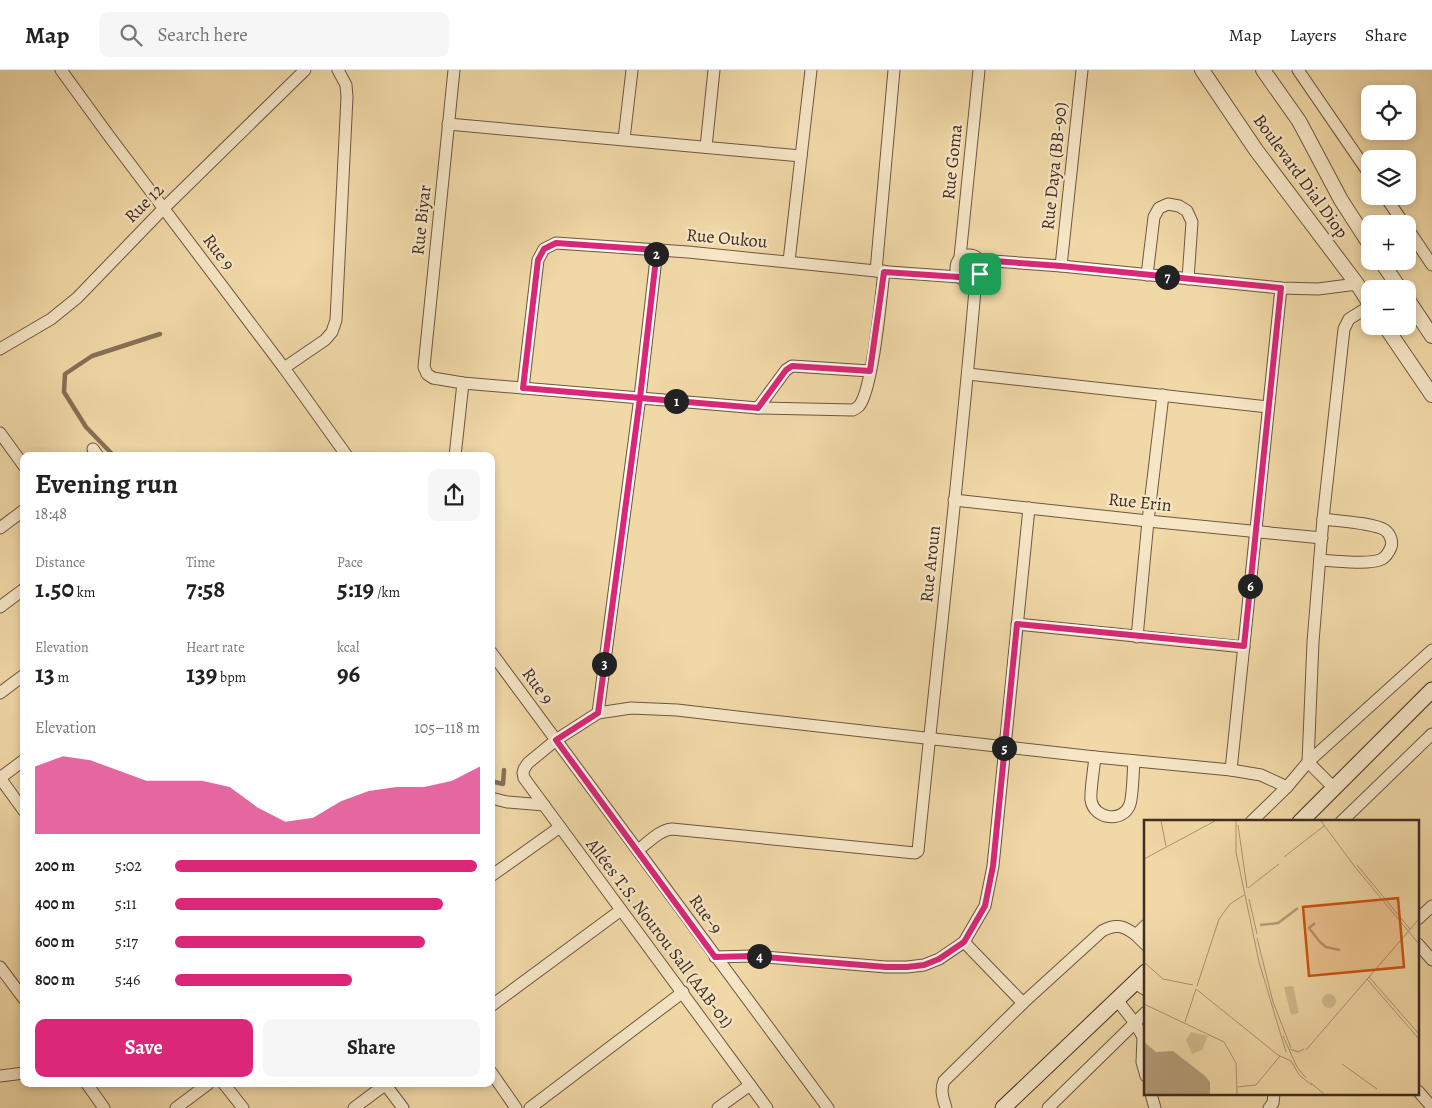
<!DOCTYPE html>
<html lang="en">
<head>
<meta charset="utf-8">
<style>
  :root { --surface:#fff; --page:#f6f6f6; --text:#222; --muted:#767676; --line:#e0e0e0; --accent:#db2777 }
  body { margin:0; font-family:Alegreya,serif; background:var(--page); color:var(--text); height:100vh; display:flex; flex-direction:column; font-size:19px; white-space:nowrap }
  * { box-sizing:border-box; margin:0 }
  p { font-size:16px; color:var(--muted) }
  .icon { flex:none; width:28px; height:28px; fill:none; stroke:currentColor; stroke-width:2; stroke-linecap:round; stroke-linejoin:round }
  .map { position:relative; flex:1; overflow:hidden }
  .panel { position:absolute; left:20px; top:382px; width:475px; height:635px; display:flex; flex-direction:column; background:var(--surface); border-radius:10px; box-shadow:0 2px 8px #0003 }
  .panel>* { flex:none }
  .tools { position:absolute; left:1361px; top:15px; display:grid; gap:10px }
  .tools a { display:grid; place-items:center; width:55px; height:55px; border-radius:10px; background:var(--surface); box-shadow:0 2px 8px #0003; font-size:25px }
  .pin { position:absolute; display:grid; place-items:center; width:42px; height:42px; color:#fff; margin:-21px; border-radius:10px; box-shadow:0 2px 8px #0006 }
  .km { position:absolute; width:25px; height:25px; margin:-12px; border-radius:50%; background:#222; color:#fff; font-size:14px; line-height:25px; text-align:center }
  .round { display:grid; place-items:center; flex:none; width:52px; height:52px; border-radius:10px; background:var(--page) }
  .overview { display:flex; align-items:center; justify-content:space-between; height:85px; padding:0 15px }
  h1 { font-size:28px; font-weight:700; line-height:38px }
  .stats { display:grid; grid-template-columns:repeat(3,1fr); gap:8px; height:85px; padding:5px 15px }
  .stats div { display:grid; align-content:center }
  .stats b { font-size:25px; font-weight:700 }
  .stats small { font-size:14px; font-weight:400 }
  .stats p { font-size:14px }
  .chart { height:140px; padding:10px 15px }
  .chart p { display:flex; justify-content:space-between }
  .chart svg { width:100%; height:90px; margin-top:5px; fill:var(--accent); opacity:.7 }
  .primary-button { display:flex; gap:10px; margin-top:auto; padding:10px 15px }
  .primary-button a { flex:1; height:58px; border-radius:10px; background:var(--accent); color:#fff; font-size:20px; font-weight:700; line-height:58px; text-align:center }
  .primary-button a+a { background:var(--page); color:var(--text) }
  ul { padding:0 15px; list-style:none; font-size:16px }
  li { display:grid; grid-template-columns:80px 60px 1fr; align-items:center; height:38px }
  li i { height:12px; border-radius:6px; background:var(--accent) }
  header { display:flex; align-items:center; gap:30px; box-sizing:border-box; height:70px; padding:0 25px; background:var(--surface); border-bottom:1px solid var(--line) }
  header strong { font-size:24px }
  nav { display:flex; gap:28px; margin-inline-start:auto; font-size:18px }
  .search { width:350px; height:45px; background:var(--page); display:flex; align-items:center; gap:12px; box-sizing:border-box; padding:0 18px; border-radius:10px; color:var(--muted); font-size:19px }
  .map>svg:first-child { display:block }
</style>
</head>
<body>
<header>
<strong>Map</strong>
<div class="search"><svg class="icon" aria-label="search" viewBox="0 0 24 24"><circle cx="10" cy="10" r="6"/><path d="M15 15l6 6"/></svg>Search here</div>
<nav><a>Map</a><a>Layers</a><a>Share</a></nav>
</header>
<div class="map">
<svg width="1432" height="1038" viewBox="0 0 1432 1038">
  <rect width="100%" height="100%" fill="#f1d9a7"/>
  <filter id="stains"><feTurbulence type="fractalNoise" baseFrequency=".004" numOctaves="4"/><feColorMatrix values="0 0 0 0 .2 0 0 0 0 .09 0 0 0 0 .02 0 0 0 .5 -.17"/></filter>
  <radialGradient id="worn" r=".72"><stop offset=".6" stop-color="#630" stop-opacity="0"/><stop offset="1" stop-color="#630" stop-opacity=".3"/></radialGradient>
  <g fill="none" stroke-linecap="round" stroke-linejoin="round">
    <g stroke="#877057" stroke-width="4.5">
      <path d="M114,386l-28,-29 -22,-35 1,-18 27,-18 68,-22"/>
      <path d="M491,711l12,3 1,-14"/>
    </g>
    <defs>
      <g id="minor">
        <path d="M61,0l48,66 175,232 63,88"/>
        <path d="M454,0l-30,297 3,7 6,4 30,5 295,25 95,2c2,-1 4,-2 6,-4 14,-17 22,-109 25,-135"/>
        <path d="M1298,0l72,105"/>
        <path d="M448,54l353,32"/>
        <path d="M624,69l8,-69"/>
        <path d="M706,77l8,-77"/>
        <path d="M1385,126l19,28"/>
        <path d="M1408,159l24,36"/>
        <circle cx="969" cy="198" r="13"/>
        <path d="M960,187l19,-187"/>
        <path d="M980,190l81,6 220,22 37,1 39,-5"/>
        <path d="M789,191l22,-191"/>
        <path d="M1061,196l21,-196"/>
        <path d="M876,201l18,-201"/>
        <path d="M1147,205l7,-58 5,-9 9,-4 11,2 8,5 5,11 -4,57"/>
        <path d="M0,279l51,-30 26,-21 87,-90 141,-138"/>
        <path d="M284,298l41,-28 7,-8 4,-12 11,-223 -1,-12 -8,-15"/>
        <path d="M968,304l300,33"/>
        <path d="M523,318l15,-128 6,-11 12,-6 132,9 188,19 83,6"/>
        <path d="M758,338l28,-38 6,-4 78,5"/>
        <path d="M0,363l24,33"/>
        <path d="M93,379l5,7"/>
        <path d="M455,386l8,-73"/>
        <path d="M954,430l194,21 174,17"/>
        <path d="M0,458l24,-18"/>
        <path d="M1320,490c13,1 52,5 62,-1 5,-3 7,-7 9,-12 2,-6 -1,-13 -6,-17 -12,-7 -47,-9 -62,-11"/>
        <path d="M0,537l24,-18"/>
        <path d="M1017,554l227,23"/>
        <path d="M1137,567l11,-116 15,-126"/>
        <path d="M491,582l337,456"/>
        <path d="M0,623l24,-18"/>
        <path d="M598,643l42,-316 17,-147"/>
        <path d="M1095,687c-1,11 -5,34 -4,43 3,20 33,23 39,4 3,-10 3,-32 4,-43"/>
        <path d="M1231,700l50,-482"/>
        <path d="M0,708l24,33"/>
        <path d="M0,708l24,-18"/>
        <path d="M1334,718l-26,-26 5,-120 10,-123 21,-190 5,-10 21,-13"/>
        <path d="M491,728l16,4 37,3"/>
        <path d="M1251,752l36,-35 21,-25 124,-112"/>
        <path d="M1341,752l91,-88"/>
        <path d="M638,780c10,-7 21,-20 34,-21l243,24 3,-2c19,-191 42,-382 58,-573"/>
        <path d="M491,806l69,-49"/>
        <path d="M1418,849l14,-13"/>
        <path d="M1136,865l10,10"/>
        <path d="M964,872l59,61"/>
        <path d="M1418,874l14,16"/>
        <path d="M715,887l37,-1 134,11h21l17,-2 15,-6 25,-17 21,-36 8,-40 36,-358"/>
        <path d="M0,897l24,32"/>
        <path d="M1135,913l11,7"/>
        <path d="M1117,930l18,23 8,14 -1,25 4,14"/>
        <path d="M491,936l130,-96"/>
        <path d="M491,1002l25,36"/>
        <path d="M0,1006l24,-3"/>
        <path d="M87,1014l17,24"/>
        <path d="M224,1014l19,24"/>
        <path d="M385,1014l18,24"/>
        <path d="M1418,1021l14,16"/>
        <path d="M1151,1024l4,14"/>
        <path d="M176,1038l32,-24"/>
        <path d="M354,1038l32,-24"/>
        <path d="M530,1038l153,-116"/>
        <path d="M718,1038l32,-23"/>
        <path d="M767,1038l-243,-330 -1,-5 1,-4 4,-6 28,-23 42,-27 33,-5 46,2 43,5 375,42 136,13 30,5 26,12"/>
        <path d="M946,1038c-3,-10 -6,-17 -2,-27l79,-78 79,-72c14,-8 22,-5 34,4l10,-10"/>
        <path d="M1048,1038l98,-96"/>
        <path d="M1269,1038l4,-5 1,-9"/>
      </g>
      <g id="tertiary">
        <path d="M1202,0l54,80 101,134 13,20"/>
        <path d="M1263,0l36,51 42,79 29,45"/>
        <path d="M1381,191l19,28"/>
        <path d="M1408,230l24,36"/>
        <path d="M1385,256l47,69"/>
      </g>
      <g id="secondary">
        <path d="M1300,752l132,-132"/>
        <path d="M1003,1038l143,-136"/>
      </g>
    </defs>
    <use href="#minor" stroke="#6d5743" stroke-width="13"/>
    <use href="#tertiary" stroke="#6d5743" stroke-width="16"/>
    <use href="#secondary" stroke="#412c22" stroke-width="17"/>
    <use href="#minor" stroke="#f6e6c6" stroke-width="11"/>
    <use href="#tertiary" stroke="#f6e6c6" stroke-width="14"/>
    <use href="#secondary" stroke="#f6e6c6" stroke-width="15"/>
  </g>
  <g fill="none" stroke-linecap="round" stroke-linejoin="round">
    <defs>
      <path id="route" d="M980,204c-6,7 -13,8 -21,3l-75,-5 -14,99 -78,-5 -6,4 -28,38 -235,-20 15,-128 6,-11 12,-6 101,7 -17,148 -42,315 -42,27 159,217 37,-1 134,11h21l17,-2 15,-6 25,-17 21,-36 8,-40 24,-242 227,22 37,-358 -220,-22 -81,-6 1,5 -1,9"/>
    </defs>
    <use href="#route" stroke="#fff" stroke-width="10"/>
    <use href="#route" stroke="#db2777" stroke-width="6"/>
  </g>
  <g text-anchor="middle" stroke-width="4.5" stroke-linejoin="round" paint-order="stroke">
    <g font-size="18" fill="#412c22" stroke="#f6e6c6">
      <text transform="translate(952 92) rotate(-84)" y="6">Rue Goma</text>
      <text transform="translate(1054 96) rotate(-84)" y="6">Rue Daya (BB-90)</text>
      <text transform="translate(1301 106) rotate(54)" y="6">Boulevard Dial Diop</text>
      <text transform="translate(144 133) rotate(-45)" y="6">Rue 12</text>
      <text transform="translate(421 150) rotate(-84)" y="6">Rue Biyar</text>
      <text transform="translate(727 168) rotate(5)" y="6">Rue Oukou</text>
      <text transform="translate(219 182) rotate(53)" y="6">Rue 9</text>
      <text transform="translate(1140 432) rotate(6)" y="6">Rue Erin</text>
      <text transform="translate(930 494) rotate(-84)" y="6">Rue Aroun</text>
      <text transform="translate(538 616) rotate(54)" y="6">Rue 9</text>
      <text transform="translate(706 844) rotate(54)" y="6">Rue-9</text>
      <text transform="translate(660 863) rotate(53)" y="6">Allées T.S. Nourou Sall (AAB-01)</text>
    </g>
  </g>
  <g transform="translate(1144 750)">
    <rect width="275" height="275" fill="#f1d9a7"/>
    <path d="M149,166l6,27 -8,2 -7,-28zM178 181a7 7 0 1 1 14 0a7 7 0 1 1-14 0ZM47,212l17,4 -6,14 -10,4 -6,-14z" fill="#d3bc90"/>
    <path d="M0,222l12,10 17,-1 32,25 5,6v12h-66z" fill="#b59e7a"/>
    <path fill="none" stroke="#b59e7a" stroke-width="2.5" d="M171,103l-6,5 11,14 6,5 14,3M116,105l18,-2 20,-15"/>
    <path fill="none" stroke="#ab9472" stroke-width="1" d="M17,1l5,25M92,1v31l23,110 27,90M177,1l34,46M94,5l9,63M140,37l40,-31M0,39l71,-38M213,45l53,64M211,47l64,77M104,68l31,-24M105,79l8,35M113,118l16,64 18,46M0,142l19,17 30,6M225,157l50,57M223,159l52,60M53,166l22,-67 11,-15 14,-9M52,169l82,66 13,6 9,15 12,9M0,184l80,38 12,21 1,31M41,202l11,-33M139,216l14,31 9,11M146,229l8,3 6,-3M162,230l113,-131M198,244l35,25M167,263l13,11M93,267l19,-2 24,-29"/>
    <path fill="#cf520f" fill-opacity="0.15" stroke="#cf520f" stroke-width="2.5" d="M254,78l6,69 -95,9 -6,-69z"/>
    <rect width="275" height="275" fill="none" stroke="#412c22" stroke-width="2.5"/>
  </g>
  <rect width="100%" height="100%" filter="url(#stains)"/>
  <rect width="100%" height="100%" fill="url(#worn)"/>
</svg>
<div class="tools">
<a><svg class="icon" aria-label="locate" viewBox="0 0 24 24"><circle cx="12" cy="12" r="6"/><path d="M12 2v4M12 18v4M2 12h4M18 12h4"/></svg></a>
<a><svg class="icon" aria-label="layers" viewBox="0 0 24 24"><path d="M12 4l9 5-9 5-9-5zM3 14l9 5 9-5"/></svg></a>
<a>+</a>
<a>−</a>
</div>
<div class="pin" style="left:980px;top:204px;background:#1e9e55"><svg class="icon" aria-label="arrive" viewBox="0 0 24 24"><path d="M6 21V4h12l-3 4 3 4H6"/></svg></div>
<b class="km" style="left:676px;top:331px">1</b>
<b class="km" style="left:656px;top:184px">2</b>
<b class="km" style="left:604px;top:594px">3</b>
<b class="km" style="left:759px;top:886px">4</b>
<b class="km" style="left:1004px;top:678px">5</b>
<b class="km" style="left:1250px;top:516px">6</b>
<b class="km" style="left:1167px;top:207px">7</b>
<section class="panel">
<div class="overview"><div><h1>Evening run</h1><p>18:48</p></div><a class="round"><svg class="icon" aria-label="share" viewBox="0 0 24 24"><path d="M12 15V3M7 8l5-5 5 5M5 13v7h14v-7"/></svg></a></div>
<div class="stats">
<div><p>Distance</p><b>1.50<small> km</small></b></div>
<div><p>Time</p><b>7:58</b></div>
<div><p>Pace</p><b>5:19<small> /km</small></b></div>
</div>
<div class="stats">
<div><p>Elevation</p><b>13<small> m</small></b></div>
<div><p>Heart rate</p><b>139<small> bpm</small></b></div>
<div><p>kcal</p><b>96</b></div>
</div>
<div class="chart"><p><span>Elevation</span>105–118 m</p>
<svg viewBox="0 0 160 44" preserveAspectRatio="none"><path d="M0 44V11L10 6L20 8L30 13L40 18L50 18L60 18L70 21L80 31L90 38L100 36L110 28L120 23L130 21L140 21L150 18L160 11V44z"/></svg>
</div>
<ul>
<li><b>200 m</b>5:02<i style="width:99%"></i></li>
<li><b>400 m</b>5:11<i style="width:88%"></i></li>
<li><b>600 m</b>5:17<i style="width:82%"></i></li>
<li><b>800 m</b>5:46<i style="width:58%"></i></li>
</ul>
<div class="primary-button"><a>Save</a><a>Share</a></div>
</section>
</div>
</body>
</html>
